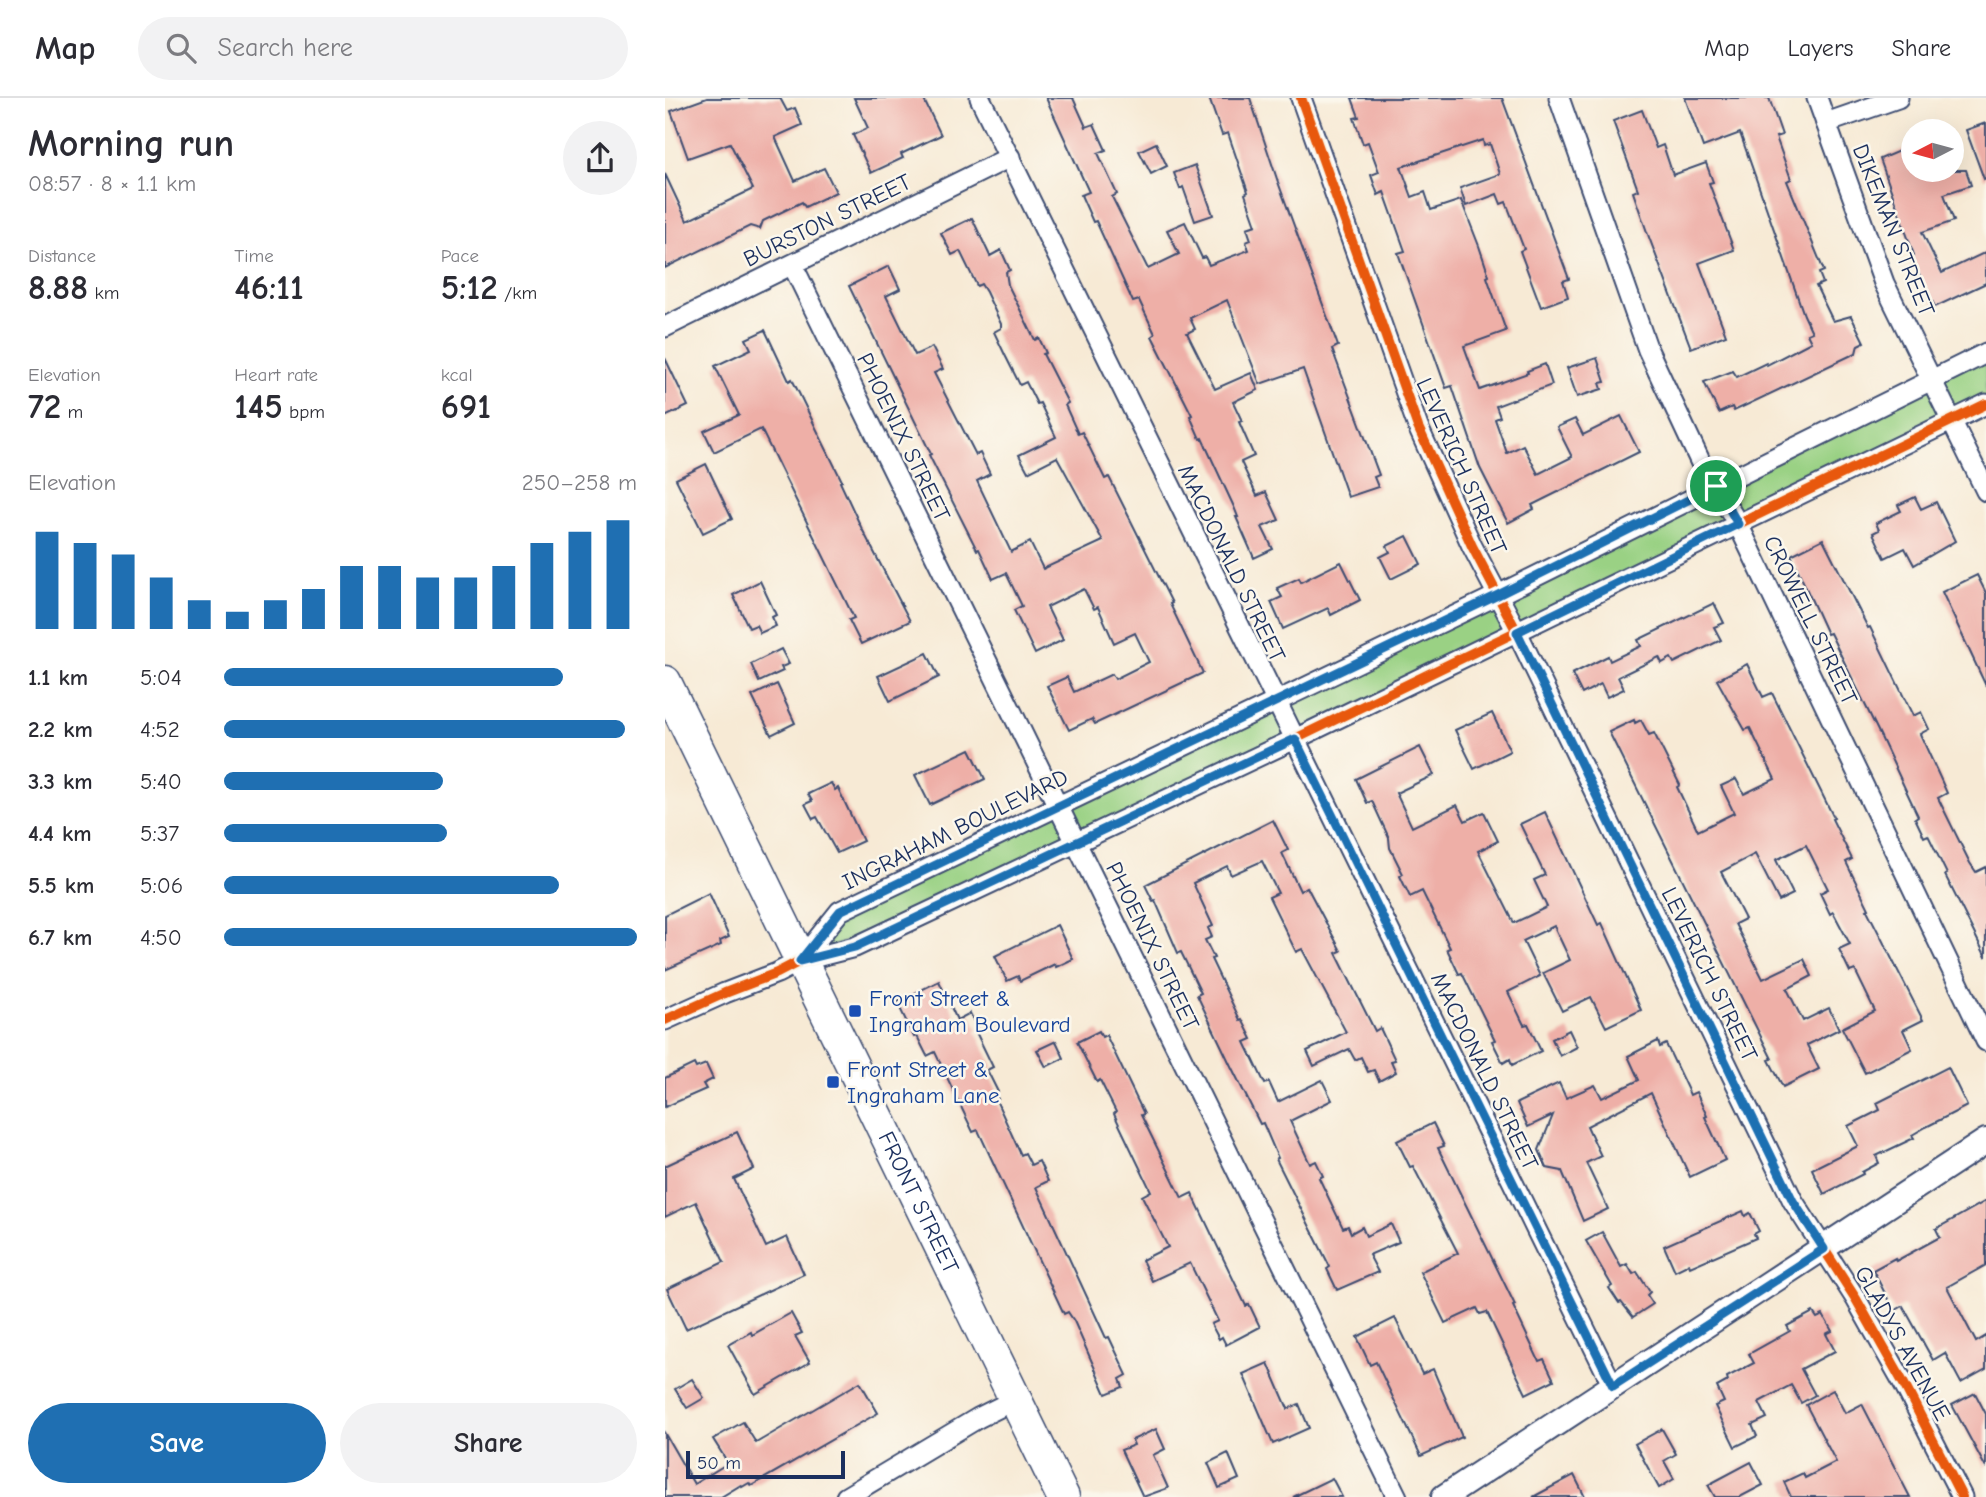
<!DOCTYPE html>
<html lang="en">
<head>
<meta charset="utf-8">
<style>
  :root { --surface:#fff; --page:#f2f2f3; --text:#2b2b33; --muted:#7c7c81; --line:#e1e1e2; --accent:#1f6fb2 }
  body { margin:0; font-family:"Comic Neue",sans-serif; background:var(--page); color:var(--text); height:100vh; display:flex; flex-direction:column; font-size:26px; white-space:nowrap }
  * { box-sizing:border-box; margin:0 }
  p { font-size:23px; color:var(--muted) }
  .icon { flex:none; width:38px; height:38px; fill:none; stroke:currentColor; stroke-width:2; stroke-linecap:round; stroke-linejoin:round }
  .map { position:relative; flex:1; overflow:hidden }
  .details { display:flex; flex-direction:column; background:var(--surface); width:665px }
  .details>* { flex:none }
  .needle { width:46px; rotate:264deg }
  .controls { position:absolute; left:1236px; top:21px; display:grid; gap:14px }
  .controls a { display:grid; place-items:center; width:63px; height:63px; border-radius:50%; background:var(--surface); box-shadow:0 7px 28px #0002; font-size:35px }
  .scale { position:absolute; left:21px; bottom:18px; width:159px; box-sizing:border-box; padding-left:7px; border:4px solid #1b2f5e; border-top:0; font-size:19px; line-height:24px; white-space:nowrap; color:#1b2f5e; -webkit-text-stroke:5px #fbf7ec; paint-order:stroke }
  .pin { position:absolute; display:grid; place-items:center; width:60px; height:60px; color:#fff; margin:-30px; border:4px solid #fff; border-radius:50%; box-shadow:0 2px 7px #0007 }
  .round { display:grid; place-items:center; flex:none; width:74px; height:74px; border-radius:37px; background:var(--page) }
  .headline { display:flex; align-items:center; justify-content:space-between; height:119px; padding:0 28px }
  h1 { font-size:38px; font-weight:800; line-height:52px }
  .figures { display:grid; grid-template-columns:repeat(3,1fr); gap:10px; height:119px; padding:7px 28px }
  .figures div { display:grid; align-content:center }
  .figures b { font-size:35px; font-weight:800 }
  .figures small { font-size:19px; font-weight:400 }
  .figures p { font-size:19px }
  .chart { height:196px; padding:14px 28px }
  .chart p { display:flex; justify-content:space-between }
  .chart svg { width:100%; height:126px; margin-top:7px; stroke:var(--accent); stroke-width:6 }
  .cta { display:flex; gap:14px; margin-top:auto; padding:14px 28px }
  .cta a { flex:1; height:80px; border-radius:42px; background:var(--accent); color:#fff; font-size:28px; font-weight:800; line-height:80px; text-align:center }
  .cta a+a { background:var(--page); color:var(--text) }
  ul { padding:0 28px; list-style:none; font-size:23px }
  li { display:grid; grid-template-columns:112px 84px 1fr; align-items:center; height:52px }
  li i { height:18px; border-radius:9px; background:var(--accent) }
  header { display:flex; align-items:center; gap:42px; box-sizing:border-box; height:98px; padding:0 35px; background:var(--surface); border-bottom:2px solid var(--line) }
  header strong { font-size:33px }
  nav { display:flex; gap:38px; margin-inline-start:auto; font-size:24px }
  .search { width:490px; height:63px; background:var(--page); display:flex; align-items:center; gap:18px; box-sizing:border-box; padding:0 24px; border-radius:38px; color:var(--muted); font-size:26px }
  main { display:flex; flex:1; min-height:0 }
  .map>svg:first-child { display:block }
</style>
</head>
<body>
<header>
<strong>Map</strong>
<div class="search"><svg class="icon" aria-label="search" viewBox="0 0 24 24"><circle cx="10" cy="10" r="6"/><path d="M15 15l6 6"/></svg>Search here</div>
<nav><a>Map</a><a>Layers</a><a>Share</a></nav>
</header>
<main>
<section class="details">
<div class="headline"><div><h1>Morning run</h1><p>08:57 · 8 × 1.1 km</p></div><a class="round"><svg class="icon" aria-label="share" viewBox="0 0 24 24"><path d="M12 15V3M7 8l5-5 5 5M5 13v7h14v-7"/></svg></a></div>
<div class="figures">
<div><p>Distance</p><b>8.88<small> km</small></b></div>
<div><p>Time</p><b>46:11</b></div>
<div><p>Pace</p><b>5:12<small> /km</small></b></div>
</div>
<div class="figures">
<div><p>Elevation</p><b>72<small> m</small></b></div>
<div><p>Heart rate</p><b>145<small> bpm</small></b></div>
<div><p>kcal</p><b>691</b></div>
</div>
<div class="chart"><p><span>Elevation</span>250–258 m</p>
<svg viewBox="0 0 160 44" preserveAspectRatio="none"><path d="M5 44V10M15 44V14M25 44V18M35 44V26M45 44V34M55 44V38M65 44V34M75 44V30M85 44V22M95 44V22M105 44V26M115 44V26M125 44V22M135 44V14M145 44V10M155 44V6"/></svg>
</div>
<ul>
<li><b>1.1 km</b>5:04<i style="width:82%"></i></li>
<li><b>2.2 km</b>4:52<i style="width:97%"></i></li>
<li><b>3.3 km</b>5:40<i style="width:53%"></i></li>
<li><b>4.4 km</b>5:37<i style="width:54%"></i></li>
<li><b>5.5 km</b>5:06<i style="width:81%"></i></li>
<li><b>6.7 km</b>4:50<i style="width:100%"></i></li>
</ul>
<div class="cta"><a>Save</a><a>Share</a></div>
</section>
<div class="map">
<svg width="1321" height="1399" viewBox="0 0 1321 1399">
  <rect width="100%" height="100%" fill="#fbf7ec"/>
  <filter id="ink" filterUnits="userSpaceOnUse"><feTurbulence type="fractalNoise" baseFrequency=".0143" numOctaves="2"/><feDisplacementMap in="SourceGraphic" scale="14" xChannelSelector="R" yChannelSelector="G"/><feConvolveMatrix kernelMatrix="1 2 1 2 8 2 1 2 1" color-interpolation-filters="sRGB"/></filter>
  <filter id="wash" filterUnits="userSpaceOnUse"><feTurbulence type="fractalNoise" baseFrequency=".00686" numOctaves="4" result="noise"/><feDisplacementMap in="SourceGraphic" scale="28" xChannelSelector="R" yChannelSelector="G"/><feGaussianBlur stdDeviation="1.57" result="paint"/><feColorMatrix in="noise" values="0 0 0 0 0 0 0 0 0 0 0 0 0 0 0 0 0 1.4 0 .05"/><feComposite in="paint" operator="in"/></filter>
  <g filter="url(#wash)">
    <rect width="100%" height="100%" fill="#f7ead5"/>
    <path fill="#9ad184" stroke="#5a8071" stroke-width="2" d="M1321,255v51l-910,440 -276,117 40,-50z"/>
    <g id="blocks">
      <g fill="#eeafa7">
        <path d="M42,0h73l7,13 8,-3 7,17 -27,12 20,44 29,-13 12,24 -31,15 -3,-5 -39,19 -3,8 -10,-3 -85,42v-94l22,47 66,-32 -23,-46 -42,15 -17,-47z"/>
        <path d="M189,0h69l18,37 -40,19 2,4 -32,15 -18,-38 15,-7z"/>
        <path d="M381,0h27l13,29 8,-3 12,26 -8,3 19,41 -5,3 36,72 31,-15 -12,-24 18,-8 17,36 3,-1 4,8 40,-15 -3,-8 5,-2 -4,-12 9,-3 -11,-31 3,-2 -20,-59 -6,2 -13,-37h41l28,84 60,164 -6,3 47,126 -5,2 4,10 -30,10 -45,-128 -43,15 -33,-84 -37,18 5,11 -8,4 28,56 36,-16 7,17 -25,12 9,19 -3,1 15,34 -13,6 16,34 9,-4 13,28 -17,7 11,22 -19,9 -18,-41h2l-4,-10 -32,-69 -2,1 -10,-23 2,-1 -40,-79 3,-2 -16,-34 -6,2 -37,-81 -3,1 -12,-27 8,-3z"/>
        <path d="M687,0h150l67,181 -6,2 5,16 -27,10 -21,-56 4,-2 -18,-47 -5,2 -4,-10 -31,12 -6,-18 40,-14 -10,-30 -6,2 -1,-6 -82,27 11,30 13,-5 6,18 30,-10 18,46 10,30 -2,1 19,54 -42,15 16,44 48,-17 -1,-2 18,-7 7,21 -56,21 4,11 -5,2 12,34 16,-8 15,29 34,-17 -15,-30 18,-8 8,16 38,-19 18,36 -107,53 2,4 -26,14 -28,-55 -28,-82 -6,2 -48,-135 7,-2 -21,-59 -6,3 -7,-20 8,-3 -11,-30 -5,2 -9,-26 5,-1z"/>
        <path d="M1020,0h84l13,37 -6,2 15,42 -4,2 37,90 -5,2 4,10 -7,3 17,35 18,-5 13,26 -6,3 -2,8 -122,58 -2,-4 -13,6 -15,-31 29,-11 4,6 29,-14 1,2 44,-23 -4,-8 5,-2 -8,-17 -64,-182 -37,14z"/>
        <path d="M977,12l14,38 7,-3 10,30 33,-12 7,19 -4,1 25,67 -35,13 27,72 -35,13 -44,-116 -14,-40 5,-2 -25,-69z"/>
        <path d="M1321,25v55l-2,1 -18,-49z"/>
        <path d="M491,45l11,23 -16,8 -12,-23z"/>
        <path d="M1248,47v25h53l5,15 -27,9 10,27 -32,11 20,41 44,-21v31l-51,24 -25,-50 4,-2 -34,-96z"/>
        <path d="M530,67l18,50 -18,6 -12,-34 -3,2 -6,-16z"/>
        <path d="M307,120l18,38 11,-6 9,20 -4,2 2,13 27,55 4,-2 7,15 -3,1 25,49 -3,2 13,29 4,-2 23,47 4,-2 63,126 -2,1 33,69 -108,51 -3,-5 -23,11 -22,-44 20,-9 7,15 38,-18 3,5 34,-17 -14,-29 -21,10 -16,-36 -4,2 -10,-20 -37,18 16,33 -28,14 -21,-44 8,-4 -16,-33 -13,6 -14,-30 -2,1 -48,-95 2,-1 -82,-168 40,-20 11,23 -14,7 29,59 17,-8 11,22 -9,4 42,82 4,-2 10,21 -13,7 34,71 19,-10 13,27 60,-28 -46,-84 -29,15 -9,-17 37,-18 -16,-34 -3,1 -11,-22 -6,3 -15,-30 -11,-23 7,-4v-4l-15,-32 -5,-8 -4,2 -17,-35 -8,4 -11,-22z"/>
        <path d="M100,232l24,51 3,-2 50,102 -2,1 21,45 49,94 -49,23 -12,-24 5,-2 -93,-189 -47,23 -10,-21 35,-16 -24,-49 36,-17 -5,-10z"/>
        <path d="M0,260l23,48 -23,11z"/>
        <path d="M932,260l8,24 -5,1 2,6 -25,8 -10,-29z"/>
        <path d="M41,366l26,55 -29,14 -27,-54z"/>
        <path d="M1250,399l6,12 15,-7 19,39 -41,24 -9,-17 -20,10 -12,-25 6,-3 -3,-7 25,-12 -3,-6z"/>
        <path d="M742,438l14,28 -30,15 -11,-22 10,-5 -3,-6z"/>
        <path d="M1158,441l45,89 2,-1 43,89 8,-4 8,17 -9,5 27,59 -9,5 32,65 6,9 10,-5v90l-41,-82 2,-1 -19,-39 -4,2 -9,-19 3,-2 -39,-83 -49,-100 -3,1 -36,-79z"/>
        <path d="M676,464l19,38 -29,15 -3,-7 -45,21 -12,-27 11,-5 -5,-9 22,-10 2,4z"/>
        <path d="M1312,477l9,18v93l-44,-94z"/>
        <path d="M95,483l16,34 -4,2 4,9 -16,7 -4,-8 -7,3 -16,-33z"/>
        <path d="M1049,505l10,20 -10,4 7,13 -47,23 -3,-5 -9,5 -3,-6 -41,20 6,12 -17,8 -6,-13 -19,10 -10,-20 36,-18 2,5 31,-15 -3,-6z"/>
        <path d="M116,551l8,15 -8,3 2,4 -24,11 -8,-18z"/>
        <path d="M262,555l12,24 -49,24 -12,-25z"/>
        <path d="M1082,566l16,33 9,-4 62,125 -2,1 20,40 -6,3 23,47 -2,1 56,110 -20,10 9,19 -47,24 -23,-45 33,-17 -20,-41 -5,2 -11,-23 11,-5 -17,-32 -3,2 -10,-21 8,-4 -22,-44 -30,15 17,34 -14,7 -24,-47 -34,18 24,47 -10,5 28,55 41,-20 8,17 -25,13 16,32 26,-13 10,21 -32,16 12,24 -36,18 -14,-27 3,-1 -163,-327 25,-12 1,3 6,-3 8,15 5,-2 26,52 -3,2 21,44 36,-18 -13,-27 15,-7 8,15 31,-15 -25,-51 -5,2 -28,-50z"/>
        <path d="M112,586l18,39 -24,12 -19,-39z"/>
        <path d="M827,615l18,38 -36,18 -19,-39z"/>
        <path d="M755,649l14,28 -38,18 16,34 45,-22 8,16 19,-9 14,29 -20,10 36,72 33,-16 -13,-27 11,-5 -25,-51 25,-12 53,113 4,-2 39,87 -35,17 -15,-30 -29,14 -19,-38 27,-13 -16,-34 -31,15 17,35 -32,16 16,33 4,-1 13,27 -29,14 -2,-6 -7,4 -11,-22 3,-1 -33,-67 -3,1 -12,-25 3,-1 -28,-57 -12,6 -10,-21 3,-2 -13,-26 -1,-10 -17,-37 -5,2 -11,-24z"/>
        <path d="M305,651l15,30 -55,26 -15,-30z"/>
        <path d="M166,685l4,7 3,-2 25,53 -26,12 -20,-36 -4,2 -8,-15 7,-3 -4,-7z"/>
        <path d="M608,722l15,30 -6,3 18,38 7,-4 34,64 -5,2 39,78 5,-3 15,32 -4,1 5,11 -17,9 -5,-11 -6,2 -7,-15 -6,3 -6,-11 -35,17 -7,-15 39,-19 -44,-83 -6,3 -27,-55 9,-4 -16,-32 -31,14 -4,-9 -34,17 20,43 -5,2 4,9 -7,3 9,18 -3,1 29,61 2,-1 10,20 -7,3 20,42 4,-2 9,20 44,-22 10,20 -42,21 20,43 6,-3 7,15 -4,2 24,50 5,-2 3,7 11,-6 4,9 25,-12 8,18 -30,13 9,17 -41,18 -10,-21 3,-2 -54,-108 2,-1 -15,-35 -3,1 -29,-58 -34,-71 4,-2 -20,-41 -3,1 -23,-53 -2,1 -8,-16z"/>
        <path d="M44,795l20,44 -9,4 1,4 -56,25v-55z"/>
        <path d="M392,827l16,34 -17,8 -1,-3 -35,17 -2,-5 -11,5 -12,-25z"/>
        <path d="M274,883l18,39 13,-7 8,16 -3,1 18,37 -6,3 11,22 -3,2 3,5 -2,1 25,55 4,-2 6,12 8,-4 9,20 -12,6 70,151 3,-1 18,38 -7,4 3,8 -17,7 -32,-73 -6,-9 -4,2 -86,-184 -5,2 -38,-80 -8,4 -10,-20 -3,1 -17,-35z"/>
        <path d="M904,932l8,17 -17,9 -8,-17z"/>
        <path d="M434,933l3,6 4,-2 38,79 -3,1 41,83 10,-5 54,113 3,-2 11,23 -34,18 -4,-8 -3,2 -8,-15 7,-3 -28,-58 -38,18 -10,-21 26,-13 -26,-51 9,-5 -37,-77 2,-2 -16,-32 -3,2 -20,-40z"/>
        <path d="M391,943l8,17 -18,9 -9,-17z"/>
        <path d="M993,943l2,6 6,-3 24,51 6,-3 11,24 -2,1 20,43 -35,17 -39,-84 -64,33 14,30 -15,7 22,46 -25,12 -21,-50 -15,-3 -8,-18 14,-35 -25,12 -11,-24 42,-20 7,15 29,-13 7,13 37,-18 -11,-24z"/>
        <path d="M29,966l2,4 10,-4 7,15 -10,5 3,5 -41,18v-29z"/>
        <path d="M1283,969l19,39 -41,21 -14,8 2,3 -38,18 3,7 -17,9 1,2 -39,20 -12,-25 46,-23 -10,-20 32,-16 -3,-7z"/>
        <path d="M768,1025l11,23 -6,2 77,157 -2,1 26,55 5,-2 10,21 -28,14 -39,-82 -7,2 -3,-6 -32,15 -25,-51 38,-19 -45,-87 -3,1 -13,-26z"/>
        <path d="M72,1034l17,37 -20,10 32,68 21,-10 17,37 -118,55 -19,-40 57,-27 -28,-60 -31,15v-51z"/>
        <path d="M1321,1103v64l-39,22 29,55 10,-6v33l-25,14 -16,-30 -12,7 -30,-54 -9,5 -21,-41 22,-12 1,3 44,-24 -4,-8z"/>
        <path d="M1078,1113l2,5 5,-3 9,18 -5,3 2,4 -66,29 -1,-3 -14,7 -11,-25z"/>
        <path d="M937,1134l19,35 6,-3 6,10 4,-2 13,20 -3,3 6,9 -20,13 -12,-15 -2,1 -10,-15 3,-2 -26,-45z"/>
        <path d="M1148,1214l4,6 6,-3 9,16 -6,3 9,17 -34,18 14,26 -14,8 -10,-18 -32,17 8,16 -15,7 5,11 -22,11 -20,-41 9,-4 -7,-15 11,-6 -1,-4 27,-14 -5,-9 41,-23 -3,-5z"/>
        <path d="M126,1215l11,20 -7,3 15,26 -55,32 -27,-49 23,-13 1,3z"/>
        <path d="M730,1220l27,56 11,-5 29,68 -41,19 -45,-94 -6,3 -13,-28z"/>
        <path d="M603,1265l20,46 11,-5 10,24 -36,16 -30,-70z"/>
        <path d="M27,1281l12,19 -17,10 -12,-19z"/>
        <path d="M195,1284l18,31 -127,73 -2,-3 -7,4 -1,-2 -20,12h-56v-63l29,50 34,-21 -15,-24 30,-17 13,21z"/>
        <path d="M1168,1292l12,23 17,-9 48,93h-119l-7,-15 19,-9 2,5 31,-16 -30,-57z"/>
        <path d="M1310,1295l11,21v54l-34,-63z"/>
        <path d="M491,1331l9,20 -12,6 15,33 -25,9 -22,-47 13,-5 -2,-5z"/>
        <path d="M997,1331l14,25 -12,7 10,18 -15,9 -24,-44z"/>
        <path d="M563,1355l11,26 -20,9 -11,-25z"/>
        <path d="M1086,1364l12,23 -23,12h-25l-7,-12z"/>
        <path d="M909,1377l11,22h-52z"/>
        <path d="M667,1380l10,19h-49z"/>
      </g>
    </g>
  </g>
  <g filter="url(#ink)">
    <use href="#blocks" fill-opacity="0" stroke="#3c4b70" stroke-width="2"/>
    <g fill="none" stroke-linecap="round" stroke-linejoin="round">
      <defs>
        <g id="minor">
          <path d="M315,0l633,1288"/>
          <path d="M636,0l117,329 54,119 45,86 276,569 63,98 48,85 58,113"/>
          <path d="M894,0l89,252 52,111 38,63 248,517"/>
          <path d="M1152,0l67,185 102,208"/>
          <path d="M1161,25l72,-25"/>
          <path d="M128,168l604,1231"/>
          <path d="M0,229l345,-170"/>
          <path d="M135,863l40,-50 658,-316 488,-242"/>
          <path d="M0,922l60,-27 52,-20 23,-12 55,-14 440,-208 691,-335"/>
          <path d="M181,1399l132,-79 38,-19"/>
        </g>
        <path id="tertiary" d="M779,1399l542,-356"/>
        <g id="primary">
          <path id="s1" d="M0,584l398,815"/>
        </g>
      </defs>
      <use href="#minor" stroke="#3c4b70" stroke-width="23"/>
      <use href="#tertiary" stroke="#3c4b70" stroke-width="28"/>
      <use href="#primary" stroke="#3c4b70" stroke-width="35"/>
      <use href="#minor" stroke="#fff" stroke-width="19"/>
      <use href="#tertiary" stroke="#fff" stroke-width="24"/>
      <use href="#primary" stroke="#fff" stroke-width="32"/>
      <defs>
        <g id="cycleway">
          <path d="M636,0l117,329 54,119 45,86 276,569 63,98 48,85 58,113"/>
          <path d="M0,922l60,-27 52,-20 23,-12 55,-14 440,-208 691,-335"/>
        </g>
      </defs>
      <use href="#cycleway" stroke="#fbf7ec" stroke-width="15"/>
      <use href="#cycleway" stroke="#e8590c" stroke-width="10"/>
    </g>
  </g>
  <g fill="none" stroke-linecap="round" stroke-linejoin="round" filter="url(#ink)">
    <defs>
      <path id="route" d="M1051,388l22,38 -221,108 276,569 31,48 -211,137 -318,-647 -440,208 -55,14 40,-50 658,-316z"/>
    </defs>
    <use href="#route" stroke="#fff" stroke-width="14"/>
    <use href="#route" stroke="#1f6fb2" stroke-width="9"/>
  </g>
  <g fill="#1a4fb4" stroke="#fbf7ec" stroke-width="2.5">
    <rect x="183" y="906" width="14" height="14" rx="3.5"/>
    <rect x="161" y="977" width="14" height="14" rx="3.5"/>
  </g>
  <g text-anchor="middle" stroke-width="5" stroke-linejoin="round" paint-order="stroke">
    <g font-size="23" fill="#1b2f5e" stroke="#fbf7ec">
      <text transform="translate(162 122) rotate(-26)" y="8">BURSTON STREET</text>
      <text transform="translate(1229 132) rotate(68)" y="8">DIKEMAN STREET</text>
      <text transform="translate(239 339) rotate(64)" y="8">PHOENIX STREET</text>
      <text transform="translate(797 368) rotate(66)" y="8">LEVERICH STREET</text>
      <text transform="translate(567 465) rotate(64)" y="8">MACDONALD STREET</text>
      <text transform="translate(1146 522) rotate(64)" y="8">CROWELL STREET</text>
      <text transform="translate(290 731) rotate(-26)" y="8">INGRAHAM BOULEVARD</text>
      <text transform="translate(488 848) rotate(64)" y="8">PHOENIX STREET</text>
      <text transform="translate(1045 876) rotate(64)" y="8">LEVERICH STREET</text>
      <text transform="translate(820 973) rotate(64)" y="8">MACDONALD STREET</text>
      <text dy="8" stroke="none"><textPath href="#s1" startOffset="579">FRONT STREET</textPath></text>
      <text transform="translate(1238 1245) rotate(61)" y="8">GLADYS AVENUE</text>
    </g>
    <g font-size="23" fill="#164399" stroke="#fbf7ec" text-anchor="start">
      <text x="204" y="908">Front Street &amp;<tspan x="204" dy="26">Ingraham Boulevard</tspan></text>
      <text x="182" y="979">Front Street &amp;<tspan x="182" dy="26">Ingraham Lane</tspan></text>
    </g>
  </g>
</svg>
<div class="controls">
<a><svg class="needle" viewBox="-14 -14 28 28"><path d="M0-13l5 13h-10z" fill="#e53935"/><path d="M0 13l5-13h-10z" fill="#7c7c81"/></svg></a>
</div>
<div class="scale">50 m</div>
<div class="pin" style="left:1051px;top:388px;background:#1e9e55"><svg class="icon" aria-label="arrive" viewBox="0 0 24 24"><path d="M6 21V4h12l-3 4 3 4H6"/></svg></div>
</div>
</main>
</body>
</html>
